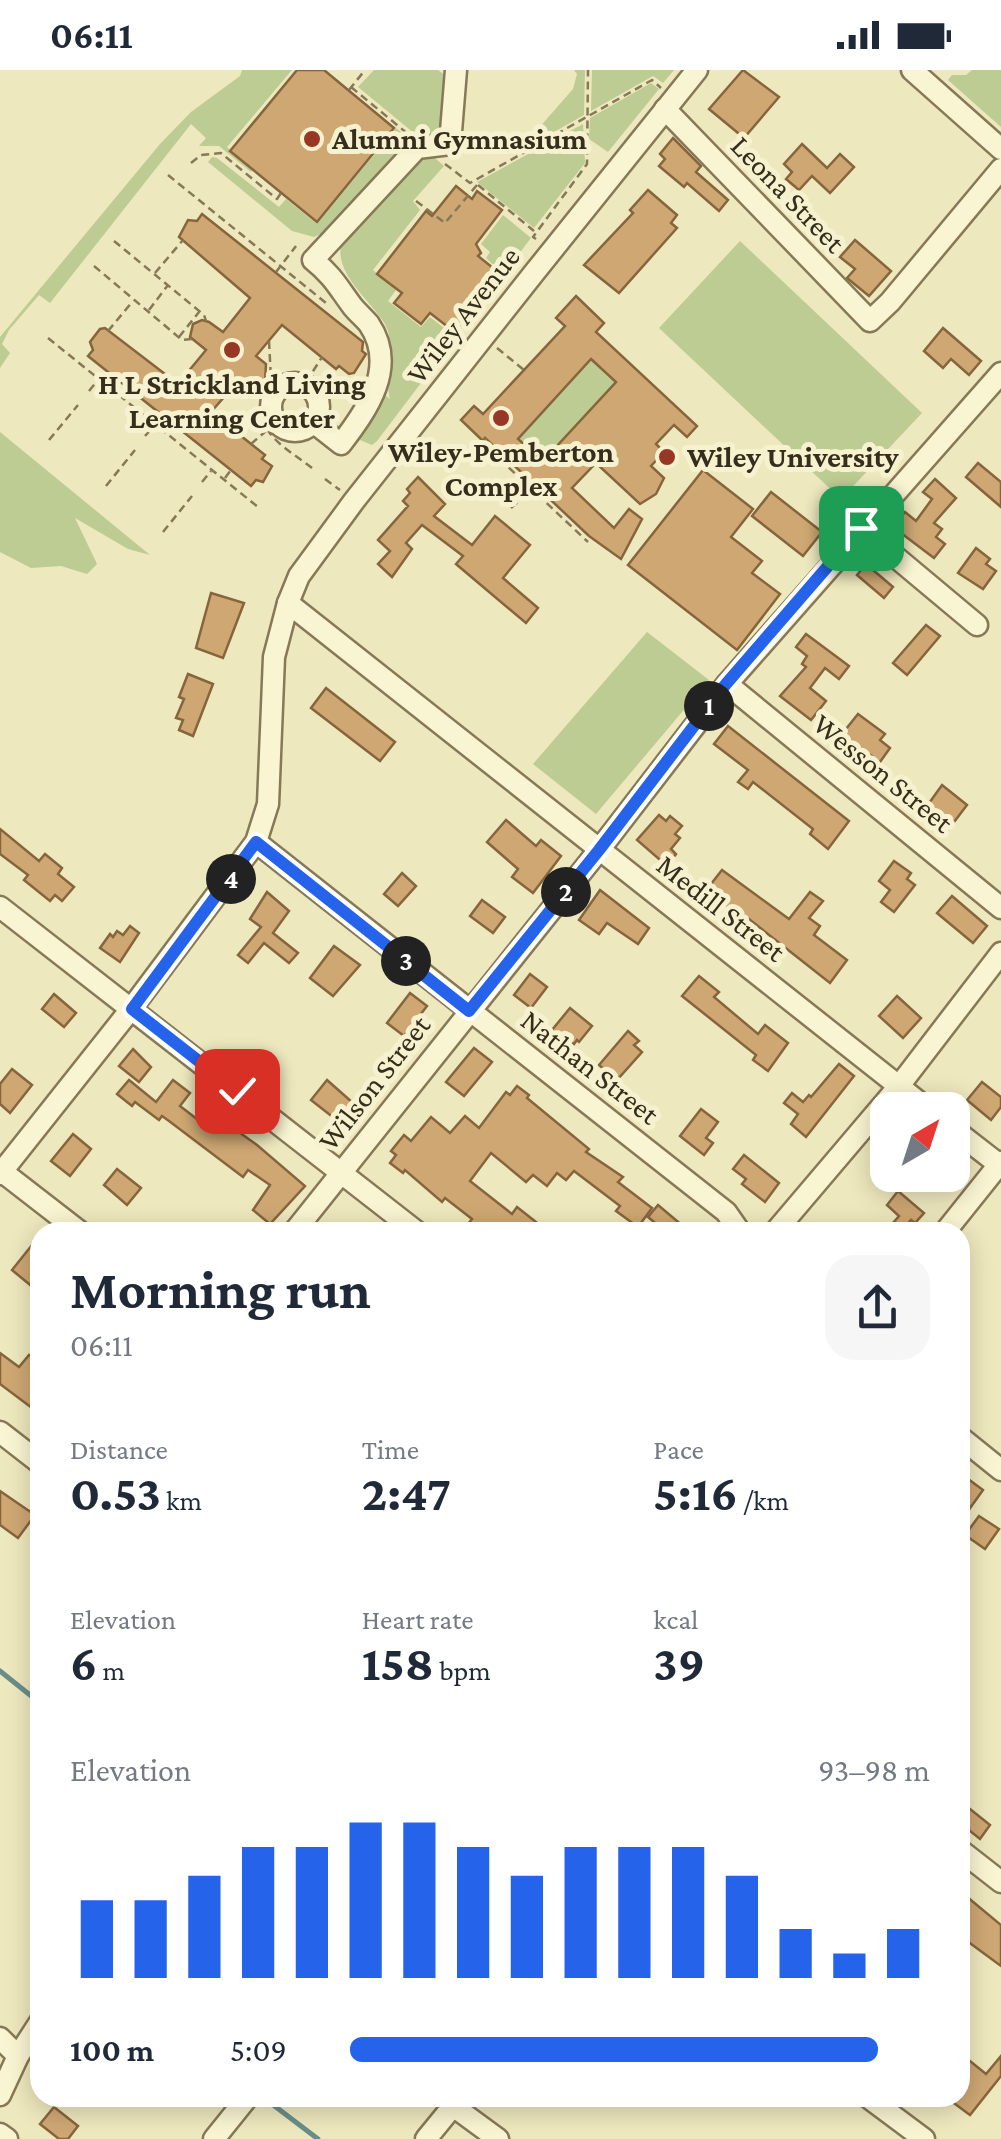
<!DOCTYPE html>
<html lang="en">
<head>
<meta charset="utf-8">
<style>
  :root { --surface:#fff; --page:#f6f6f7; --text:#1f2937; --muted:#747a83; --accent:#2563eb }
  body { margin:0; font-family:"Crimson Pro",serif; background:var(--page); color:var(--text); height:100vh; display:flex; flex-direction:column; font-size:38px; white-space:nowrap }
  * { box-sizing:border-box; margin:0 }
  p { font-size:32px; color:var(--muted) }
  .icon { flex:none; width:55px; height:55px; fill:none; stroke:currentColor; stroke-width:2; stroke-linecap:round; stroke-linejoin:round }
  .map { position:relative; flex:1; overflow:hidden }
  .details { position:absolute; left:30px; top:1152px; width:940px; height:885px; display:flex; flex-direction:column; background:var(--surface); border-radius:30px; box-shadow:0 5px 25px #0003 }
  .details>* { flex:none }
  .needle { width:65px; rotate:39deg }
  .fabs { position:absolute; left:870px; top:1022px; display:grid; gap:20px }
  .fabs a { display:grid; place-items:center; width:100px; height:100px; border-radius:20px; background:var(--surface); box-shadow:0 5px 25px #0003; font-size:50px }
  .pin { position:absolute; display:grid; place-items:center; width:85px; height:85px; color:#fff; margin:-42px; border-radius:20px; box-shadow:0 5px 15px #0006 }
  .km { position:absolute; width:50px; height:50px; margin:-25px; border-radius:50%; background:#222; color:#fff; font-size:28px; line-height:50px; text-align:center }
  .round { display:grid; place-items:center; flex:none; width:105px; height:105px; border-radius:30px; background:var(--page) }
  .head { display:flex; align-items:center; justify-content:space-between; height:170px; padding:0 40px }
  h1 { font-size:55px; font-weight:700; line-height:75px }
  .metrics { display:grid; grid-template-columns:repeat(3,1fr); gap:15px; height:170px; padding:10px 40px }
  .metrics div { display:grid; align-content:center }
  .metrics b { font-size:50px; font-weight:700 }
  .metrics small { font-size:28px; font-weight:400 }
  .metrics p { font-size:28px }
  .chart { height:280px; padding:20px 40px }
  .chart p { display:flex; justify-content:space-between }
  .chart svg { width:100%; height:180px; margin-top:10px; stroke:var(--accent); stroke-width:6 }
  ul { padding:0 40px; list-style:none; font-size:32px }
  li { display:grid; grid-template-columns:160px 120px 1fr; align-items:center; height:75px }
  li i { height:25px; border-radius:12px; background:var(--accent) }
  .status { display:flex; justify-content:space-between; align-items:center; height:70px; padding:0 50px; background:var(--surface); direction:ltr }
  .status svg { height:28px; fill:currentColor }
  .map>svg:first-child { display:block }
</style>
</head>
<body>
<div class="status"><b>06:11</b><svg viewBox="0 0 49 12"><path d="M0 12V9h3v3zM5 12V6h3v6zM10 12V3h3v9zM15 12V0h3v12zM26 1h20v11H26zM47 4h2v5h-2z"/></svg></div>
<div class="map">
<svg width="1001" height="2069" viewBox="0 0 1001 2069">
  <rect width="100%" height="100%" fill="#eee8be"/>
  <g fill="#bccc92">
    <path d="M242,0h50l-65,77 26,22 -2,3 -32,-26h-20l7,-8 -15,-14 -141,179 -11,-8 -30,35 -7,14 8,9 -10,15v-31l160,-193 31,-32 49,-36z"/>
    <path d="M374,0h64l8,6 -6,58 -20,4 -62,-51z"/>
    <path d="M574,0h11l-1,45 -67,38 56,-64 4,-15z"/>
    <path d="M592,0h82l-11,13 -10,-7 -62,35z"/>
    <path d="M972,0h29v57l-53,-47 4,-5h14z"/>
    <path d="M651,13l8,6 -51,63 -19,-13 1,-21z"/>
    <path d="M583,54l2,39 -51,65 -57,-46z"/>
    <path d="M396,58l17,14 -7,3 -77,85 -15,7 -22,-6 -84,-69 4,-5 5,1 62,49 7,-8 31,25z"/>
    <path d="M429,83l15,13 -31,35 7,9 -47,60 23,20 -8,11 33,26 9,-10 23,18 49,-62 -16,-15 4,-6 -9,-8 22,-29 28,23 -154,203 -5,4 -12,-5 -3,3 -1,-3 29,-54v9l5,4c-7,-24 9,-54 -7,-78 -15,-23 -53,-51 -40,-83l76,-82z"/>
    <path d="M740,171l182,172 -81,86 -182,-171z"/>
    <path d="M591,289l25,23 -73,79 -25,-22z"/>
    <path d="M0,362l150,123 -22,-6 -53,-31 22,46 -10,10 -26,-8 -30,2 -31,-16z"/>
    <path d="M647,562l62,48 -113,134 -63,-50z"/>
  </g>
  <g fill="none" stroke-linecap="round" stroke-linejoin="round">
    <g stroke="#698e8a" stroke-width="5">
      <path d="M0,1601l40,32"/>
      <path d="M40,1795l-4,32 4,6"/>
      <path d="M268,2031l50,38"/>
    </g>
  </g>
  <g fill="#cea773" stroke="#87653c" stroke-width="2.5" fill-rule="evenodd">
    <path d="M297,0h27l70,58 -77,94 -87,-71z"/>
    <path d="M743,0l36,27 -35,41 -35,-29z"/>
    <path d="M673,68l28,28 -5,6 32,28 -9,11 -32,-28 -3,4 -25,-21 6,-7 -5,-5z"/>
    <path d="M802,74l25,24 13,-14 14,13 -24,26 -18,-17 -13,14 -13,-11 6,-7 -8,-8z"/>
    <path d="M456,116l16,13 5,-8 25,19 -26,34 5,9 -3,3 20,16 -46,58 -22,-17 -9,11 -27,-21 8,-10 -25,-19 49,-63 6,5z"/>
    <path d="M648,120l29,25 -6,8 6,5 -58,65 -35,-28 49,-52 -3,-3z"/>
    <path d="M202,144l161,128 -1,9 4,3 -12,19 -5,1 -10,-8 -3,3 -54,-44 -26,31 10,8 -1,18 -15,5 -10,-8 -29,33 54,43 -3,4 10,7 -9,16 -7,-2 -5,6 -163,-130 5,-6 -3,-8 10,-13 5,-1 73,56 28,-34 -16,-13 3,-13 9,-4 7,2 14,10 27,-34 -71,-61 9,-17 9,1z"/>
    <path d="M855,170l36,31 -22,25 -22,-18 8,-9 -15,-12z"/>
    <path d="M576,226l28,27 -8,9 101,94 -10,11 -13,-12 -18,19 8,8 -13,14 13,12 -8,16 -16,10 -44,-41 -24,25 42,40 15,-19 13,10 -21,40 -32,-23 -104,-98 -2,3 -22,-21 13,-14 9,8 82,-88 -9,-8zM591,289l25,23 -73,79 -25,-22z"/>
    <path d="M943,258l38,33 -12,14 -18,-16 -8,9 -19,-17z"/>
    <path d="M978,393l23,19v25l-35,-30z"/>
    <path d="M703,400l50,39 -22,28 31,24 -10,12 28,21 -43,56 -109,-85z"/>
    <path d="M418,407l27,27 -11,12 38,29 23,-29 35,29 -27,33 35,30 -12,15 -70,-59 7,-8 -41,-31 -16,18 6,6 -20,28 -14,-13 12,-13 -12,-11 30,-34 -5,-5 7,-8 -3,-4z"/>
    <path d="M935,409l21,19 -22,25 8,6 -6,8 9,7 -11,14 -41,-31 12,-15 11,9 16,-22 -9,-7z"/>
    <path d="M771,422l51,40 -19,24 -51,-40z"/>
    <path d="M976,478l14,11 -4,5 10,7 -13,18 -25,-16z"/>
    <path d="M866,494l27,23 -9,11 -27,-23z"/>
    <path d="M211,523l33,10 -21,55 -27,-10z"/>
    <path d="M926,555l14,11 -33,39 -14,-12z"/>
    <path d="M806,564l43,32 -10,13 -14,-11 -15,20 16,13 -15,19 -31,-24 26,-29 -4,-3 5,-8 -11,-9z"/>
    <path d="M188,604l25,10 -20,52 -14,-6 4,-10 -7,-2 8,-19 -5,-2z"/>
    <path d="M326,618l69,54 -15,19 -69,-53z"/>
    <path d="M858,644l27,20 -5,6 10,8 -10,14 -38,-28z"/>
    <path d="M728,656l121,95 -21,28 -18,-15 3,-5 -51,-40 -9,-7 -5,7 -10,-7 10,-12 -34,-26z"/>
    <path d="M942,715l25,20 -19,25 -17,-13 4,-5 -8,-6z"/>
    <path d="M659,745l7,6 4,-5 12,10 -7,8 5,4 -9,11 5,5 -9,12 -30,-26z"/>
    <path d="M506,750l30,26 5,-6 20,16 -28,37 -21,-16 6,-8 -31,-27z"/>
    <path d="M0,759l39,32 6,-7 17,14 -4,6 16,13 -12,14 -7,-6 -5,6 -26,-21 4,-5 -28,-21z"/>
    <path d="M894,791l17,12 -4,6 8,6 -21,27 -13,-10 9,-12 -11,-9z"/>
    <path d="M722,800l67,49 21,-27 13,9 -14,17 11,8 -6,9 33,25 -17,23 -95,-75 -2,3 -13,-10 5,-7 -14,-10z"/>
    <path d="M402,803l14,13 -18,20 -14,-12z"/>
    <path d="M600,820l49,38 -11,16 -31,-21 -8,11 -20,-14z"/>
    <path d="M267,822l22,19 -16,22 25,20 -9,10 -25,-20 -16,20 -10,-8 23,-28 -11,-8z"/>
    <path d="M952,826l35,30 -14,17 -36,-30z"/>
    <path d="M482,830l23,17 -12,16 -23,-17z"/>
    <path d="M130,856l9,7 -19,29 -20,-14 10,-14 3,3 4,-6 6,4z"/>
    <path d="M334,876l26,19 -27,31 -23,-18z"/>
    <path d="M530,904l17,13 -16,21 -17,-13z"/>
    <path d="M699,906l20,16 -5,5 44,37 7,-9 23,18 -20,28 -15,-11 3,-5 -74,-59z"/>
    <path d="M410,923l17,13 -23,30 -17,-13z"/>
    <path d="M54,924l22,19 -12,14 -22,-18z"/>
    <path d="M897,926l24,22 -18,20 -24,-22z"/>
    <path d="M570,938l22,18 -13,16 -2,-2 -3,4 -22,-14z"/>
    <path d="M628,961l11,10 -5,4 8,7 -25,28 -18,-15z"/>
    <path d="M474,978l18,14 -28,34 -18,-14z"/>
    <path d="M133,979l18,18 -12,15 -20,-16z"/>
    <path d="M839,994l15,12 -48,61 -15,-13 7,-10 -14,-11 8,-10 11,9 6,-7 2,2z"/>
    <path d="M12,999l20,16 -22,28 -10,-9v-20z"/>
    <path d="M129,1010l27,22 17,-22 17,13 -10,13 26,20 9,-11 42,30 48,41 -35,38 -17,-14 17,-25 -22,-15 -5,7 -74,-56 -7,-5 -3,4 -24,-18 -3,4 -15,-12z"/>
    <path d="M327,1010l26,23 -14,19 -28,-22z"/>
    <path d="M982,1012l19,15v10l-10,13 -24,-20z"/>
    <path d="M517,1016l12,9 -2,3 62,51 -3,3 37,25 -5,5 34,26 -14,19 -22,-16 4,-5 -46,-35 -8,9 -9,-7 -10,13 -14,-11 -7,7 -35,-29 -21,28 42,33 5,-7 19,15 -7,10h-50l-11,-8 4,-5 -27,-21 -3,4 -37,-32 -2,3 -13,-10 6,-8 -5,-4 13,-16 7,6 20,-24 19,16 15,-17 14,12 27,-36 4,3z"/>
    <path d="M701,1039l17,13 -12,16 7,5 -9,12 -24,-19z"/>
    <path d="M73,1064l18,15 -21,27 -19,-15z"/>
    <path d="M744,1085l35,28 -14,19 -23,-18 4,-5 -13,-10z"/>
    <path d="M117,1099l24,19 -14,17 -23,-20z"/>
    <path d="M898,1121l26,22 -9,10 -4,-3 -11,12h-15l14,-16 -12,-11z"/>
    <path d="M658,1135l32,27h-24l-18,-15z"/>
    <path d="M40,1165v58l-28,-23z"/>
    <path d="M0,1283l19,14 10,-12 11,8v10l-8,11 8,7v23l-40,-30z"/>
    <path d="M960,1403l23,17 -23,32z"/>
    <path d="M0,1421l35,24 -17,23 -18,-13z"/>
    <path d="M979,1446l20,13 -14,20 -20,-14z"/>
    <path d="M960,1731l30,24 -10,14 -20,-16z"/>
    <path d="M960,1821l41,34v41l-34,-25 -7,9z"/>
    <path d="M1001,1986v20l-31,39 -23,-17h13v-24l10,-13 16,13z"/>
    <path d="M54,2037l24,19 -10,13h-9l-19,-15z"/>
  </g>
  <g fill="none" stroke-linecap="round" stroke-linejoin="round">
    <defs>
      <g id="minor">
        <path d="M912,0l89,79"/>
        <path d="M665,39l205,212 20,-19 111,-133"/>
        <circle cx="295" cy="337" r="24"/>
        <path d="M313,352l28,22c26,-34 57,-77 28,-120 -5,-6 -11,-11 -16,-17 -15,-20 -20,-31 -40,-47l104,-112 33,-4 6,-74"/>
        <path d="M861,458l116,97"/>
        <path d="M288,533l641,507"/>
        <path d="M727,614l274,224"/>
        <path d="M256,772l470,370 14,20"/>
        <path d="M0,837l417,325"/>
        <path d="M952,1058l49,38"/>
        <path d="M0,1100l80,62"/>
        <path d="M0,1104l131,-165 125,-167 12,-38 6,-147 14,-54 11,-27 55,-75 180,-228 163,-203"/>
        <path d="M294,1162l305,-382 128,-166 274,-311"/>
        <path d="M775,1162l124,-146 102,-133"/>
        <path d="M945,1162l56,-70"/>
        <path d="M0,1362l40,31"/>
        <path d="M960,1367l41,33"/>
        <path d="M960,1780l41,32"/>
        <path d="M0,1968l18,18"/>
        <path d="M0,2025l18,-39 22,-34"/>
        <path d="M869,2028l55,41"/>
        <path d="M0,2064l7,5"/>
        <path d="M214,2069l33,-41"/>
        <path d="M426,2069l27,-33 45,33"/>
      </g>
    </defs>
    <use href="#minor" stroke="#877857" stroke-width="25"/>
    <g stroke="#877857" stroke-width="2.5" stroke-dasharray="8 5" stroke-linecap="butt">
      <path d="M351,17l57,47"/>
      <path d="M349,20l16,-20"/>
      <path d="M191,93l10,-8 20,-2 56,46 4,-6"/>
      <path d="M445,94l25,19 182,-103 9,8"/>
      <path d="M168,105l158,128"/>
      <path d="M478,115l56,46"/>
      <path d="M416,131l29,22 32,-38"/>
      <path d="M536,169l-3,-2 54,-73 1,-94"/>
      <path d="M114,171l90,74 2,6"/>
      <path d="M94,196l88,74 10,-1"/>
      <path d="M276,202l20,-26"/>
      <path d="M155,203l28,-33"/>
      <path d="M149,240l19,-25"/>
      <path d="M108,261l25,-30"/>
      <path d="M179,267l20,-25"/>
      <path d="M48,268l210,169"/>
      <path d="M269,271l2,38"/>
      <path d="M497,278l27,22"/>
      <path d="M89,321l9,-11"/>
      <path d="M223,327l42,-10"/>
      <path d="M145,366l18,-20"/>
      <path d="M485,368l3,10 100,94"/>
      <path d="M49,370l29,-35"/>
      <path d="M251,374l15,-13"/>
      <path d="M312,398c-14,-11 -33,-22 -43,-36 -23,-32 6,-67 41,-56l12,-19"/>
      <path d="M225,408l6,-8"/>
      <path d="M325,409l15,11"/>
      <path d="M202,412l9,-11"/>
      <path d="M106,416l29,-36"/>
      <path d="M511,438l25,-22"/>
      <path d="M163,462l29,-36"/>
    </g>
    <use href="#minor" stroke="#f9f4d1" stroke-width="20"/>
  </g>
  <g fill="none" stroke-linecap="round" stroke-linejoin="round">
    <defs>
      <path id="route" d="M237,1021l-105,-82 124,-167 213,169 130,-161 127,-166 135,-156"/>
    </defs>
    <use href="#route" stroke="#fff" stroke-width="20"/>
    <use href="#route" stroke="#2563eb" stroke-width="12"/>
  </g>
  <g fill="#973725" stroke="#f6f1ce" stroke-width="4">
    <circle cx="312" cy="69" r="10"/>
    <circle cx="232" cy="280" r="10"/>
    <circle cx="501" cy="348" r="10"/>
    <circle cx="667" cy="387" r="10"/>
  </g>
  <g text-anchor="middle" stroke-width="10" stroke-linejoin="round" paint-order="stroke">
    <g font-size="30" font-weight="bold" fill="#362d1c" stroke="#f6f1ce" text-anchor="start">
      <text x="332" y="79">Alumni Gymnasium</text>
      <text x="232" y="324" text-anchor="middle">H L Strickland Living<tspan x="232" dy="34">Learning Center</tspan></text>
      <text x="501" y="392" text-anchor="middle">Wiley-Pemberton<tspan x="501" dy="34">Complex</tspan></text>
      <text x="687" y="397">Wiley University</text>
    </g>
    <g font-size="30" fill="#362d1c" stroke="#f6f1ce">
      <text transform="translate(788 124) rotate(46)" y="10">Leona Street</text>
      <text transform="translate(463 245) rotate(-52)" y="10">Wiley Avenue</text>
      <text transform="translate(883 703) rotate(39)" y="10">Wesson Street</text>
      <text transform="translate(721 838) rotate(38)" y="10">Medill Street</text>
      <text transform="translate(590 997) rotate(38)" y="10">Nathan Street</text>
      <text transform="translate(374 1013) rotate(-52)" y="10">Wilson Street</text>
    </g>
  </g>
</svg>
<div class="fabs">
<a><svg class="needle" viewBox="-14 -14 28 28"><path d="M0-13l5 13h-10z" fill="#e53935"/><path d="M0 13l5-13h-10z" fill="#747a83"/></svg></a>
</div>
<div class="pin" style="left:861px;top:458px;background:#1e9e55"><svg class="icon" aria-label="arrive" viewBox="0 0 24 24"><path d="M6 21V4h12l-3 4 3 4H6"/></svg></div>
<div class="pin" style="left:237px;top:1021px;background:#d93025"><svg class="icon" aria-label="check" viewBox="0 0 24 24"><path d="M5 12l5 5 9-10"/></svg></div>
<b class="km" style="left:709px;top:636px">1</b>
<b class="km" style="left:566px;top:822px">2</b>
<b class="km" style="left:406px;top:891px">3</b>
<b class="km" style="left:231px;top:809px">4</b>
<section class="details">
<div class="head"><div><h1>Morning run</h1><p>06:11</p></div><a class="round"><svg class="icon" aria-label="share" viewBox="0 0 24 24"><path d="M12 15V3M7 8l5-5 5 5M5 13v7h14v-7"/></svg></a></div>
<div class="metrics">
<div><p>Distance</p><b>0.53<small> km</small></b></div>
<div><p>Time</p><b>2:47</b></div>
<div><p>Pace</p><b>5:16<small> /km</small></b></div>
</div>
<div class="metrics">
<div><p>Elevation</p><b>6<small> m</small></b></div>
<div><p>Heart rate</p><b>158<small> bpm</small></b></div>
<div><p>kcal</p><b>39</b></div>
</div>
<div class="chart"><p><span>Elevation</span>93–98 m</p>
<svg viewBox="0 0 160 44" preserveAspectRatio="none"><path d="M5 44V25M15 44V25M25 44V19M35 44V12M45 44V12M55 44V6M65 44V6M75 44V12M85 44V19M95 44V12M105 44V12M115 44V12M125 44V19M135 44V32M145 44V38M155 44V32"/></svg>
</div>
<ul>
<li><b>100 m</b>5:09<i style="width:91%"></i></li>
</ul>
</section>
</div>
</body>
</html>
